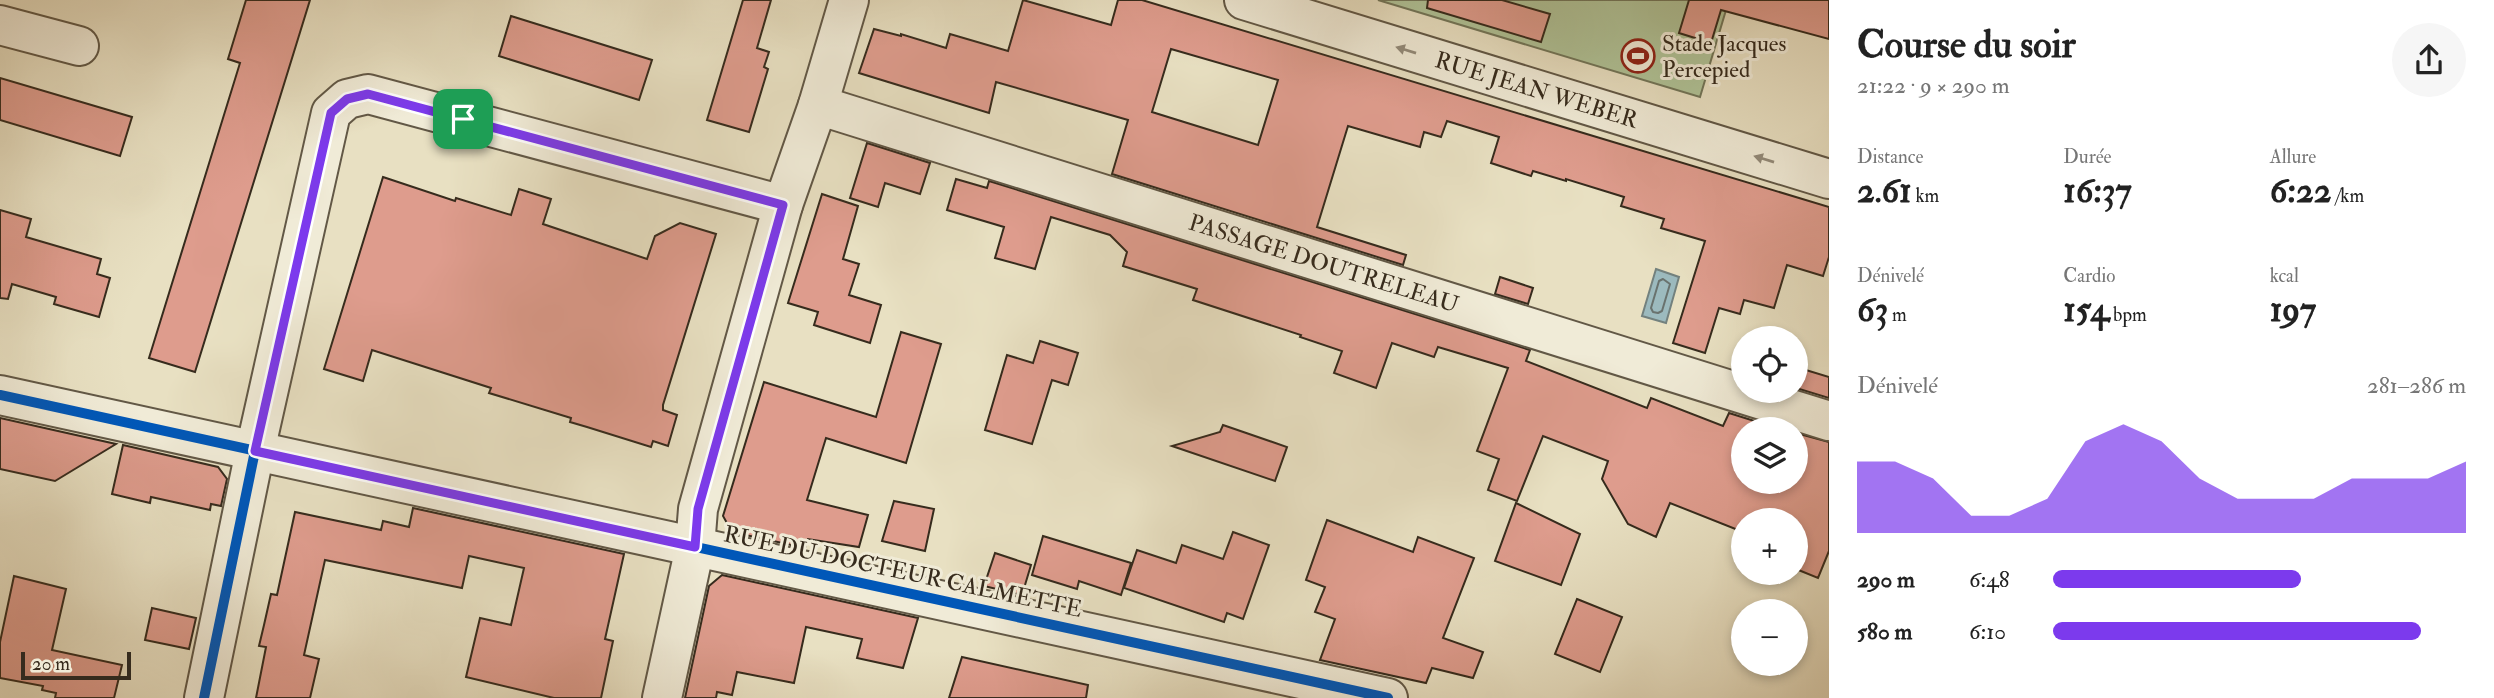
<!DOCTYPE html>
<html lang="fr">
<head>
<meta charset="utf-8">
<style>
  :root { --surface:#fff; --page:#f6f6f6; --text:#222; --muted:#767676; --accent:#7c3aed }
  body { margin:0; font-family:"IM FELL Double Pica",serif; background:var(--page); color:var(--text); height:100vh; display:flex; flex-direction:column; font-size:26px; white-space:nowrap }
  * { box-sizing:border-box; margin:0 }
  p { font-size:23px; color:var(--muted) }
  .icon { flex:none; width:38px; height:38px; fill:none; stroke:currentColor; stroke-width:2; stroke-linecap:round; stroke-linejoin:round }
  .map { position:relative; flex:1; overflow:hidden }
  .drawer { display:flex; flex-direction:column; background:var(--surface); width:665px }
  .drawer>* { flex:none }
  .tools { position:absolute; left:1731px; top:326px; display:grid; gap:14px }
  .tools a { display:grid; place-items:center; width:77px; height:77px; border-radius:50%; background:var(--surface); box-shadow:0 4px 10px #0003; font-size:35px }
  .scale { position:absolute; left:21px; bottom:18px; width:110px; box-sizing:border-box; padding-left:7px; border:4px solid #362b1d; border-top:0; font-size:19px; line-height:24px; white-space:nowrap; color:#362b1d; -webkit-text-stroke:5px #f0ebd7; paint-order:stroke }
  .pin { position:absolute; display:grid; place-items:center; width:60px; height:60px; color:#fff; margin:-30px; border-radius:14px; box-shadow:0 4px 10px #0006 }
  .round { display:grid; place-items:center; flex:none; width:74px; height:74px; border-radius:37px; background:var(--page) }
  .summary { display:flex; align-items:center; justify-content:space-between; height:119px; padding:0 28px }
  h1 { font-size:38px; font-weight:800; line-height:52px }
  .metrics { display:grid; grid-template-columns:repeat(3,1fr); gap:10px; height:119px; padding:7px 28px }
  .metrics div { display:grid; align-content:center }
  .metrics b { font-size:35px; font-weight:800 }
  .metrics small { font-size:19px; font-weight:400 }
  .metrics p { font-size:19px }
  .chart { height:196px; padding:14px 28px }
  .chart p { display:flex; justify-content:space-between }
  .chart svg { width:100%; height:126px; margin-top:7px; fill:var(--accent); opacity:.7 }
  ul { padding:0 28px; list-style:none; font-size:23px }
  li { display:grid; grid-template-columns:112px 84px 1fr; align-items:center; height:52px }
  li i { height:18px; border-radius:9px; background:var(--accent) }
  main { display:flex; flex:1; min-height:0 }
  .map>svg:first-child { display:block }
</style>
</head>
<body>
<main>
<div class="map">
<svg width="1829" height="698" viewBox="0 0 1829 698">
  <rect width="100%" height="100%" fill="#e8e0c2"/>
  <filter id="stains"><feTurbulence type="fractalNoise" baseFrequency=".00286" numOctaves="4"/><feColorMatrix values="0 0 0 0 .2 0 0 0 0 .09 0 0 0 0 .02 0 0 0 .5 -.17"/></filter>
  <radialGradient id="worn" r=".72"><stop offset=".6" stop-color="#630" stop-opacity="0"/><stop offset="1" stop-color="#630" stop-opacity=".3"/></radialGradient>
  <path fill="#b0c398" stroke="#73775a" stroke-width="2" d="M1378,0h351l-29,97z"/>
  <path fill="#9cbabe" stroke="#73817e" stroke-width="2" d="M1656,269l23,8 -13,46 -24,-7z"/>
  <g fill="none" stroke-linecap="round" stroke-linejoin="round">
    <path stroke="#69726e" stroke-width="2" d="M1663,279l7,5 -8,27 -4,2 -5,-1 -2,-4 8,-27z"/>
  </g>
  <g fill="#de9c8d" stroke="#362b1d" stroke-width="2" fill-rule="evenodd">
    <path d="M246,0h64l-115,372 -46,-14 91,-295 -12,-4z"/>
    <path d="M743,0h28l-14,48 12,4 -5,15 4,2 -19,63 -42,-12z"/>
    <path d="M1023,0l88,25 7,-25h24l687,207v50l-6,19 -36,-11 -13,43 -30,-8 -4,14 -21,-6 -14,45 -32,-10 32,-102 -44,-13 3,-9 -43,-13 3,-9 -58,-18v2l-33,-10 -2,5 -40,-13 8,-26 -52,-16 -6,16 -17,-5 -4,15 -72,-21 -31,101 89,28 -3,10 -291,-91 16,-54 -132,-38 -7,31 -130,-40 15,-44 27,7v-2l45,14 4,-14 58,17zM1171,49l107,31 -20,65 -106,-33z"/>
    <path d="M1428,0h74l48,14 -9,28 -114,-34z"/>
    <path d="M1689,0h140v39l-108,-29 -10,33 -32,-10z"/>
    <path d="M511,16l141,44 -13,40 -140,-44z"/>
    <path d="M0,78l132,39 -12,39 -120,-36z"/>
    <path d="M867,143l63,20 -10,31 -35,-11 -7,24 -28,-9z"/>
    <path d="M383,177l72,24 1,-3 55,17 8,-26 32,10 -8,25 104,35 8,-23 25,-13 36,11 -53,171v5l14,5 -9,31 -15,-5 -2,6 -64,-20 -17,-5 1,-4 -82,-25 2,-5 -119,-38 -9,31 -39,-12z"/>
    <path d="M956,179l31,9 2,-7 541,169 -4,11 121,47 4,-10 72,28 6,-13 51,16h-37v52h53v-48l33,9v109l-11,27 -22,-9v-49h-53v12l-73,-29 -14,34 -28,-13 -26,-45 6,-18 -65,-25 -26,65 -29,-11 11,-31 -22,-8 31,-83 -70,-21 -4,10 -42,-14 -16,45 -42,-15 8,-22 -42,-14 1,-2 -108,-35 4,-11 -74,-23 4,-14 -17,-17 -59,-18 -16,52 -40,-11 9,-31 -57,-17z"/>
    <path d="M822,194l36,12 -15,53 16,5 -10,31 32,10 -11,38 -56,-18 4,-13 -30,-9z"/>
    <path d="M0,210l31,9 -5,18 75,22 -4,15 13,4 -11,39 -45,-13 2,-7 -44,-13 -4,15 -8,-1z"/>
    <path d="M1500,277l33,11 -5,16 -33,-10z"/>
    <path d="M901,332l40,12 -35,119 -80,-25 -19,62 61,15 -9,32 -51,-8 -3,9 -73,-16 -9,-16 41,-134 112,35z"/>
    <path d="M1040,341l38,12 -10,32 -16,-5 -20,64 -47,-14 22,-75 26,8z"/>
    <path d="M1796,367l33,10v21l-33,-10z"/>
    <path d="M0,418l49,11 67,15 -61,37 -55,-12z"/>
    <path d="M1223,425l64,22 -12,34 -103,-35 48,-14z"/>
    <path d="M123,445l95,22 9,12 -6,27 -10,-2 -1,6 -59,-13 -1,6 -38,-9z"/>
    <path d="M894,501l40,8 -9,42 -43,-10z"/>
    <path d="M1516,503l64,31 -19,51 -66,-24z"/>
    <path d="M413,508l211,46 -19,85 8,2 -12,57h-47l-88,-21 14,-59 31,7 13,-57 -55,-12 -7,32 -137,-28 -21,95 15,4 -9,39h-54l10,-51 -7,-1 5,-21 7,-31 6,1 18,-83 86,18 2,-9 26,6z"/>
    <path d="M1327,520l86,32 5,-15 56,21 -31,80 40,14 -10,26 -41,-10 -6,15 -106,-23 15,-41 -20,-7 10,-25 -19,-7z"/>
    <path d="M1233,532l36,13 -26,74 -16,-6 -3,9 -100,-34 13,-38 39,13 6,-18 41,14z"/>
    <path d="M1043,536l88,27 -10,32 -42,-14 -2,8 -45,-14z"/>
    <path d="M995,553l36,12 -9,30 -38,-9z"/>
    <path d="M722,575l196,43 -15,50 -46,-10 5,-19 -56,-12 -12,56 -57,-11 -5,23 -15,-3 -1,6h-31l24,-112z"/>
    <path d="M14,576l52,13 -14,61 70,15 -8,33h-59l1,-5 -14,-3 1,-4 -43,-8v-36z"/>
    <path d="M1577,599l45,18 -22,55 -45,-18z"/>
    <path d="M152,608l44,10 -7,31 -44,-9z"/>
    <path d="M962,657l126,28 -2,13h-137z"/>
  </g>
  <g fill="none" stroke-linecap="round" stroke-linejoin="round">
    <defs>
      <g id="minor">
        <path id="s1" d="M1244,0l585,179"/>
        <path d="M0,25l79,21"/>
        <path id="s2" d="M818,105l1011,316"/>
        <path d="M0,395l1388,303"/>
        <path d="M204,698l51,-247 76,-338 16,-14 21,-5 415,111"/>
        <path d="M662,698l33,-151 3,-38 85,-304 35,-100 31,-105"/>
      </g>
    </defs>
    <use href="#minor" stroke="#625846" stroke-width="42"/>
    <use href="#minor" stroke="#f0ebd7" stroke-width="38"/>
    <defs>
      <g id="cycleway">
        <path d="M0,395l1388,303"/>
        <path d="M204,698l51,-247 76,-338 16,-14 21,-5 415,111"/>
      </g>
    </defs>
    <use href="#cycleway" stroke="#f0ebd7" stroke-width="15"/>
    <use href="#cycleway" stroke="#0057b8" stroke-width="10"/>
  </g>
  <defs><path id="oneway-solid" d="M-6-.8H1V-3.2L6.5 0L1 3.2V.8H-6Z" transform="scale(1.75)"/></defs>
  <g fill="#938b7a">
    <use href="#oneway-solid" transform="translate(1406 50) rotate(-163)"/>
    <use href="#oneway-solid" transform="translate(1764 159) rotate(-163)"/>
  </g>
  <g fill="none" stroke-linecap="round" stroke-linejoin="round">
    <defs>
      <path id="route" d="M368,94l415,111 -85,304 -3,38 -440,-96 76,-338 16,-14z"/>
    </defs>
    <use href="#route" stroke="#fff" stroke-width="14"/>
    <use href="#route" stroke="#7c3aed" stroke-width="9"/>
  </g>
  <defs>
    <symbol id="stadium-ring" viewBox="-11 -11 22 22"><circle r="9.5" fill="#f0ebd7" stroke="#8f2418" stroke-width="1.5"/><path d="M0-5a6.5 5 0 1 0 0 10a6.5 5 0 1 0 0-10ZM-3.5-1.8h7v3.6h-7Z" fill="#8f2418"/></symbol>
  </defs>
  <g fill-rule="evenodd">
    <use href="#stadium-ring" x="1619" y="37" width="38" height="38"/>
  </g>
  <g text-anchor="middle" stroke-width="6" stroke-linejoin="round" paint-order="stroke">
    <g font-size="23" fill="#362b1d" stroke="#f0ebd7" text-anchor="start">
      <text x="1662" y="51">Stade Jacques<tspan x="1662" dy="26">Percepied</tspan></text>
    </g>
    <g font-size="23" fill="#362b1d" stroke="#f0ebd7">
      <text dy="8" stroke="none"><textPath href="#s1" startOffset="306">RUE JEAN WEBER</textPath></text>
      <text dy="8" stroke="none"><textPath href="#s2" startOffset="530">PASSAGE DOUTRELEAU</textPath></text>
      <text transform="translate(903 571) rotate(12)" y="8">RUE DU DOCTEUR CALMETTE</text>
    </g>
  </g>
  <rect width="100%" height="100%" filter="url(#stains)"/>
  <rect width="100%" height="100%" fill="url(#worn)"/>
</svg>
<div class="tools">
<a><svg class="icon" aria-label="locate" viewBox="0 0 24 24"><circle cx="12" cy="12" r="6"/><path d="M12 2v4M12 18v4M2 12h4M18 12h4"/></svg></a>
<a><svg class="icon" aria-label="layers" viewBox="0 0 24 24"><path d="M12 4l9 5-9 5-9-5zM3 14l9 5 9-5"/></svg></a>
<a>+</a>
<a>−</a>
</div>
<div class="scale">20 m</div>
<div class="pin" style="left:463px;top:119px;background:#1e9e55"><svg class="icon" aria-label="arrive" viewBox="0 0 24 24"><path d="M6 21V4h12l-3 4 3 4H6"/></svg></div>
</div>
<section class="drawer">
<div class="summary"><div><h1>Course du soir</h1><p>21:22 · 9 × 290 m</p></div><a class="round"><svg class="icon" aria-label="share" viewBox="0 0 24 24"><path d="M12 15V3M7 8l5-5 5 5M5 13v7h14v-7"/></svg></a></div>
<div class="metrics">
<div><p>Distance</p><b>2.61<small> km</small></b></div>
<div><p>Durée</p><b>16:37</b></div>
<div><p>Allure</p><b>6:22<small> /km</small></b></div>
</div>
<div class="metrics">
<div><p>Dénivelé</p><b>63<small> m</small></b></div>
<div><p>Cardio</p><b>154<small> bpm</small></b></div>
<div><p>kcal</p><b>197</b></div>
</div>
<div class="chart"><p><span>Dénivelé</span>281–286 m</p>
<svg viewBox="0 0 160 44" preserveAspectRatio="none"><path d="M0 44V19L10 19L20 25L30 38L40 38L50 32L60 12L70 6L80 12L90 25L100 32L110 32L120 32L130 25L140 25L150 25L160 19V44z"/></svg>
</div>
<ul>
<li><b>290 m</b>6:48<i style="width:60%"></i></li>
<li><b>580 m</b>6:10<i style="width:89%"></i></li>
</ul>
</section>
</main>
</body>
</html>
